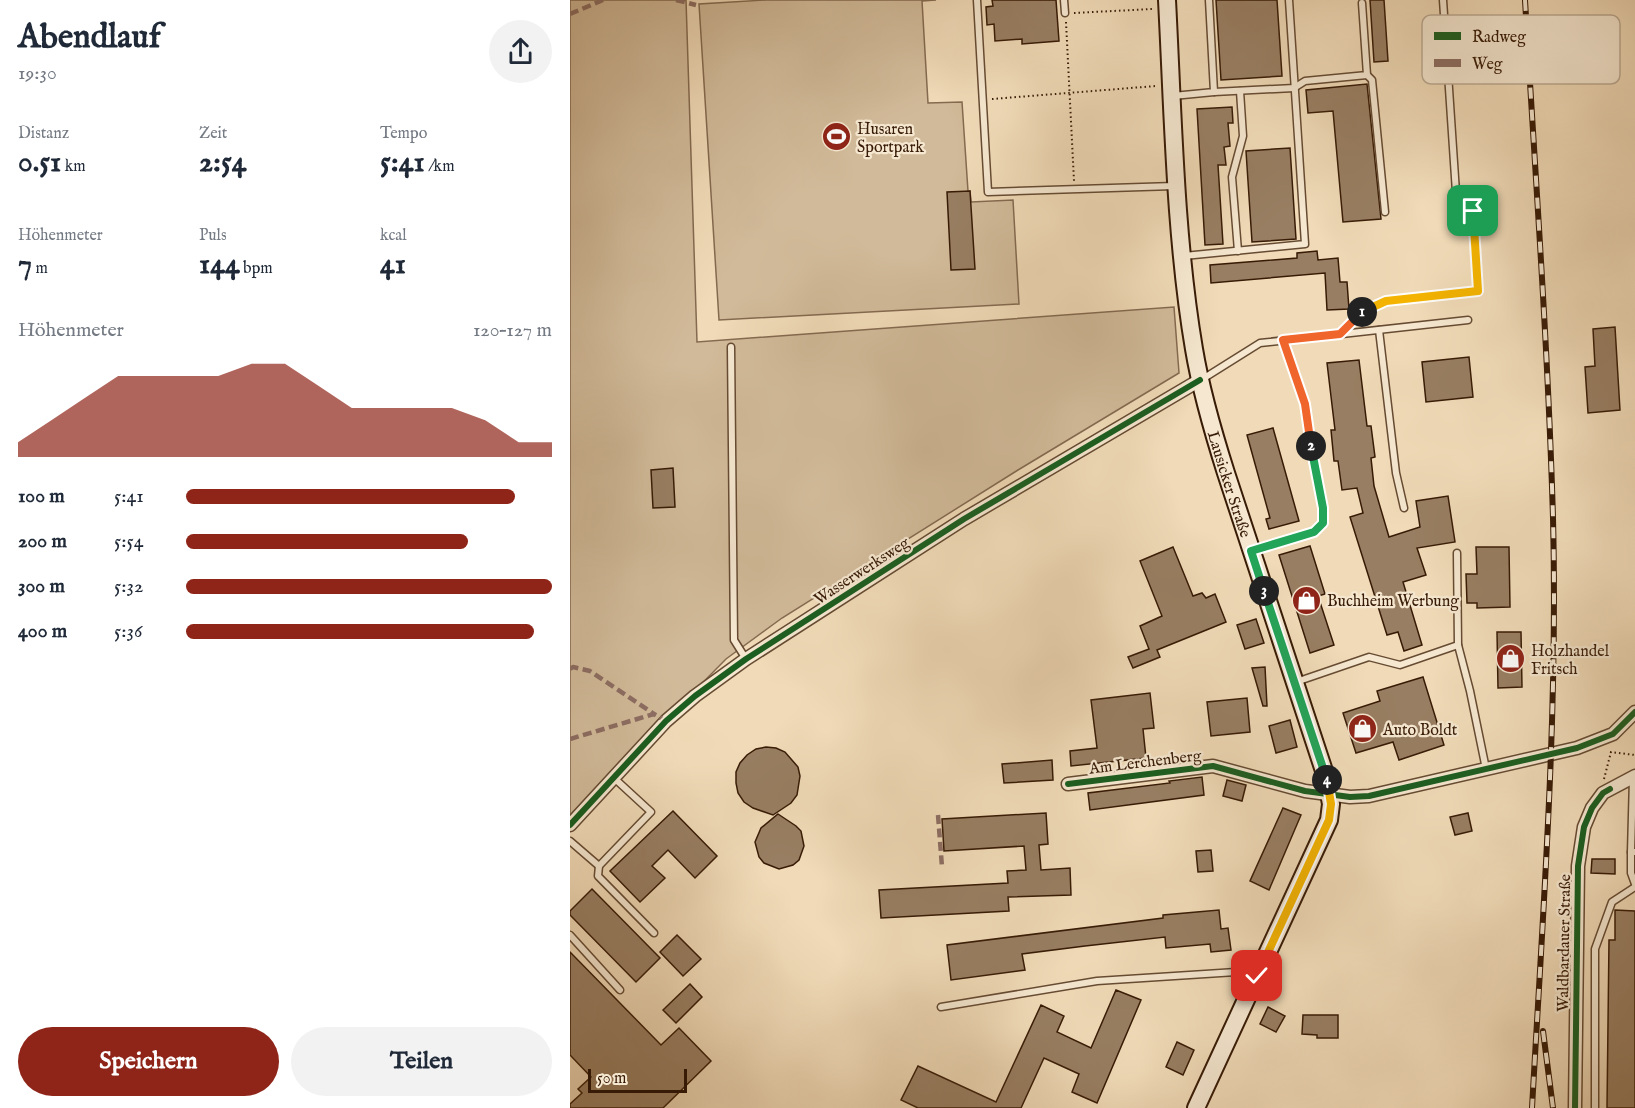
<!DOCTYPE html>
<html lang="de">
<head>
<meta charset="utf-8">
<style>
  :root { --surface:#fff; --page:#f2f2f3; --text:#1f2937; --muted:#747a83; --accent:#8f2418 }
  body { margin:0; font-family:"IM FELL English",serif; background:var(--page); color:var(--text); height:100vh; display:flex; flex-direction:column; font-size:22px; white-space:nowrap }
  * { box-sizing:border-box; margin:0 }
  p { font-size:20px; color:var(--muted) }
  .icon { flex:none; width:33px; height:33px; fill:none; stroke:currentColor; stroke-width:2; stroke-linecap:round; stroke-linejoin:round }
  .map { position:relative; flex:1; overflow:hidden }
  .sheet { display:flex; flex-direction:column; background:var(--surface); width:570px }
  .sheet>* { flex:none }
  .scale { position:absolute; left:18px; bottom:15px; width:99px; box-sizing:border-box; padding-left:6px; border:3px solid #381b06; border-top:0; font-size:16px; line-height:21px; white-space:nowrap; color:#381b06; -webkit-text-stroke:4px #f5e7d0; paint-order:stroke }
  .pin { position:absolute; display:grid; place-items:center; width:51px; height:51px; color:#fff; margin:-26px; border-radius:12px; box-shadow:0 3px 9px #0006 }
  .km { position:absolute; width:30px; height:30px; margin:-15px; border-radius:50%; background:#222; color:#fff; font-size:16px; line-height:30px; text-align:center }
  .round { display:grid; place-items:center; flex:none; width:63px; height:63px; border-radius:32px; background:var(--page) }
  .headline { display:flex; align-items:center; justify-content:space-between; height:102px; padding:0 18px }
  h1 { font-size:33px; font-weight:700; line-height:45px }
  .figures { display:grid; grid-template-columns:repeat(3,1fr); gap:9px; height:102px; padding:6px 18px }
  .figures div { display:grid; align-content:center }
  .figures b { font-size:30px; font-weight:700 }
  .figures small { font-size:16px; font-weight:400 }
  .figures p { font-size:16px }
  .chart { height:168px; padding:12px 18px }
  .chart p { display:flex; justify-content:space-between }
  .chart svg { width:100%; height:108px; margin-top:6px; fill:var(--accent); opacity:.7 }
  .action { display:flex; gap:12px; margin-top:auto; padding:12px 18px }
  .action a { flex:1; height:69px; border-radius:36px; background:var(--accent); color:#fff; font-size:24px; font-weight:700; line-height:69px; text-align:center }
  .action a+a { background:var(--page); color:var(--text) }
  ul { padding:0 18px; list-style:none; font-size:20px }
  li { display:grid; grid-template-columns:96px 72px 1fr; align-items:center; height:45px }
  li i { height:15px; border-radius:8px; background:var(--accent) }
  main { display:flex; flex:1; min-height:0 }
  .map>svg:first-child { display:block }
</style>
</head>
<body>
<main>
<section class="sheet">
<div class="headline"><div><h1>Abendlauf</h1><p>19:30</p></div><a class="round"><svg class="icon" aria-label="share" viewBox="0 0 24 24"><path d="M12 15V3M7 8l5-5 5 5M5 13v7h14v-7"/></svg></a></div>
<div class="figures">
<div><p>Distanz</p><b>0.51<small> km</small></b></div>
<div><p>Zeit</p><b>2:54</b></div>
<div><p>Tempo</p><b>5:41<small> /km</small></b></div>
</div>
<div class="figures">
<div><p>Höhenmeter</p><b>7<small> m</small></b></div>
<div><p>Puls</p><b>144<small> bpm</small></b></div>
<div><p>kcal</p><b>41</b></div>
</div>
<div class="chart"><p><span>Höhenmeter</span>120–127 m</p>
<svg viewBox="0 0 160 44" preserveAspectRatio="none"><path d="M0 44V38L10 29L20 20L30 11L40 11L50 11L60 11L70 6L80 6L90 15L100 24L110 24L120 24L130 24L140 29L150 38L160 38V44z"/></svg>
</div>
<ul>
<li><b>100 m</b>5:41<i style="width:90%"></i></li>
<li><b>200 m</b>5:54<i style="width:77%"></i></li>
<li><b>300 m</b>5:32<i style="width:100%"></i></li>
<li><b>400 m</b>5:36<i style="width:95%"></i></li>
</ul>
<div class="action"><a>Speichern</a><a>Teilen</a></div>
</section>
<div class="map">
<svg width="1065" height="1108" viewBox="0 0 1065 1108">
  <rect width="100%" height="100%" fill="#f0dab7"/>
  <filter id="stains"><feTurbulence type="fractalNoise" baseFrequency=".00333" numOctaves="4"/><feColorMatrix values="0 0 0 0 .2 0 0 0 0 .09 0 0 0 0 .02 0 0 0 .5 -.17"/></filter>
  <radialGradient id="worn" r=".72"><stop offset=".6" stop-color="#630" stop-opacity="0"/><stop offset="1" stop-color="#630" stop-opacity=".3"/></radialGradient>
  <g fill="#d1ba99" stroke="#846a50" stroke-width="1.5">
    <path d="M0,0h116l11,342 477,-35 5,66 -161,97 -236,148 -56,41 -156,158z"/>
    <path d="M196,0h170l-14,1 6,102 34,-1 6,89h2l1,11 42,-2 6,104 -300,16 -20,-316z"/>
  </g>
  <g fill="#987e62" stroke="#381b06" stroke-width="1.5">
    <path d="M422,0h64l3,41 -37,3v-5l-27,2 -1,-17 -7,1 -1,-18 7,-1z"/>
    <path d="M646,0h61l5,76 -61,4z"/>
    <path d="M800,0h14l4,61 -14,1z"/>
    <path d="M797,84l14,135 -38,3 -10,-111 -25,2 -2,-23z"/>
    <path d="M662,107l1,16h-5l2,23 -6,1 2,18h-8l5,79 -18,1 -8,-136z"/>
    <path d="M720,148l6,91 -44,3 -6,-91z"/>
    <path d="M400,191l5,78 -24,1 -4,-78z"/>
    <path d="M747,251l1,9 20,-2 2,24h7l2,27 -22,1 -2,-37 -114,10 -1,-18 87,-7v-5z"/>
    <path d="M1045,327l5,83 -32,3 -3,-46 10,-1 -2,-37z"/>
    <path d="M899,357l4,40 -47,5 -4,-40z"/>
    <path d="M789,360l8,66h4l4,31 -4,1 3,28 15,51 31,-10 -4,-26 32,-5 7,46 -38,6 9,27 -23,7 19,63 -18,6 -6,-19 -11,3 -37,-118 13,-4 -6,-25 -15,2 -4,-29h-4l-3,-31h4l-8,-67z"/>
    <path d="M703,428l26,93 -30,8 -3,-10 4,-1 -23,-83z"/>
    <path d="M103,468l2,39 -22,1 -2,-38z"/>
    <path d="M740,546l15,48 -7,2 16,49 -24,8 -31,-98z"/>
    <path d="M603,547l20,49 9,-3 4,5 9,-4 11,28 -69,28 3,7 -27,11 -5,-11 21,-8 -9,-23 22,-10 -22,-55z"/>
    <path d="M906,547h33l1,60 -33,1v-5h-10l-1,-29h11z"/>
    <path d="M686,619l8,24 -19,6 -8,-24z"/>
    <path d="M927,632h24l1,55 -24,1z"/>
    <path d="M695,667l2,39h-4l-11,-38z"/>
    <path d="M853,677l21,68 -45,15 -6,-18 -37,11 -13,-40 37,-12 -3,-10z"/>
    <path d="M580,693l4,35 -11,1 3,29 -75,8 -1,-15 27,-3 -6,-48z"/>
    <path d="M677,698l3,34 -39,4 -4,-34z"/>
    <path d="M720,720l7,27 -21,6 -7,-27z"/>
    <path d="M196,747l10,1 9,4 13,15 2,9 -3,19 -6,8 -18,12 -20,-7 -9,-6 -6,-9 -2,-10v-11l4,-9 7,-8 9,-6z"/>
    <path d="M482,760l1,20 -49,3 -2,-19z"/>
    <path d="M632,777l2,18 -114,15 -2,-17 82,-10 -1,-2z"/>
    <path d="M657,780l19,5 -4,16 -19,-5z"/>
    <path d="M713,808l18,7 -32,75 -19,-9z"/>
    <path d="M103,811l44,45 -22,22 -27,-28 -16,16 13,12 -25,24 -30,-31z"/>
    <path d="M476,813l2,31 -9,1 2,25 29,-2 1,27 -63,2 1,14 -128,7 -2,-28 129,-7 -1,-12 19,-1 -2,-24 -80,5 -2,-32z"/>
    <path d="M898,813l4,18 -17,4 -5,-18z"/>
    <path d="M208,814l18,12 5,5 3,15 -5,14 -6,5 -14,4 -15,-6 -5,-6 -4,-15 6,-14z"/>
    <path d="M641,850l2,21 -15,1 -2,-21z"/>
    <path d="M1022,859h23v15l-24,-1z"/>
    <path d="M22,889l68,69 -24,24 -66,-67v-4z"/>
    <path d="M649,910l2,19 7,-1 3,22 -20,2 -1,-8 -44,4 -1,-11 -80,9 -63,8 3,16 -74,10 -4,-35 216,-27v-3z"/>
    <path d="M1045,910l20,1v197h-28l2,-168h6z"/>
    <path d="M107,935l24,24 -18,17 -23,-24z"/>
    <path d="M0,952l91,93 18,-17 32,33 -48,47h-93v-4l12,-11 -4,-4 13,-12 -21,-22z"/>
    <path d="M120,984l12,13 -26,26 -13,-13z"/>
    <path d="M546,990l25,10 -44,103 -25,-11 7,-18 -35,-16 -23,50h-103l-17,-8 17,-34 78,36 45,-97 23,11 -7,16 34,16z"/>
    <path d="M698,1007l17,9 -9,16 -16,-8z"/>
    <path d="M733,1015h35v23h-21v-3l-15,-1z"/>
    <path d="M607,1042l17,8 -11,25 -17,-8z"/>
  </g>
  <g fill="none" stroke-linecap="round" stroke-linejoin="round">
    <defs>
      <g id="lane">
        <path d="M407,0l11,192 186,-6"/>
        <path d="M494,0l1,13"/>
        <path d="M797,75l5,5 13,132"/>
        <path d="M644,92l80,-4 11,-7 62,-6 -5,-72"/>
        <path d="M603,96l41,-4 -5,-92"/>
        <path d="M668,251l-6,-74 11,-41 -3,-45"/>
        <path d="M614,256l121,-12 -16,-244"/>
        <path d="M809,330l17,143 8,35"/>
        <path d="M770,334l19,-20 27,-13 92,-10 -5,-80 -16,-4 -14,-207"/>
        <path d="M161,347l3,293 12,19"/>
        <path d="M631,380l59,-37 208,-23"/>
        <path d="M682,550l62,-18 9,-9v-15l-18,-104 -22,-63"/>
        <path d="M887,553l1,92 12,46 16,78"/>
        <path d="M726,682l73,-25 31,8 58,-20"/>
        <path d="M44,778l37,34 -52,54 -1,10 56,57"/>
        <path d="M1063,778l-2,74h4"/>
        <path d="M0,841l29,25"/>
        <path d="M1061,852v21l4,11"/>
        <path d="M0,935l50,55"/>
        <path d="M371,1007l156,-26 139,-9 19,4"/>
        <path d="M1025,1108v-159l17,-47 23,-15"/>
      </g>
      <g id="street">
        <path d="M498,784l145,-18 92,25 45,6 19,-1 208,-48 36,-14 22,-22"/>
        <path d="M0,825l96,-104 29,-25 51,-37 218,-140 236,-139"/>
        <path d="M1005,1108l3,-242 6,-39 8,-19 11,-15 32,-17"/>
      </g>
      <g id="secondary">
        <path id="s1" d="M597,0c6,114 8,237 27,349 7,42 19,83 32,124l100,304 5,27 -2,16 -133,288"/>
      </g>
    </defs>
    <use href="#lane" stroke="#664b32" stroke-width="9"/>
    <use href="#street" stroke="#664b32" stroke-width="15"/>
    <use href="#secondary" stroke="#381b06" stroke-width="20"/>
    <g stroke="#381b06" stroke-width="2" stroke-dasharray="1.5 3" stroke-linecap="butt">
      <path d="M504,13l78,-4"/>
      <path d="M496,22l8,159"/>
      <path d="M422,99l164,-13"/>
      <path d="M1040,752l25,3"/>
      <path d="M1034,779l7,-27"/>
    </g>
    <use href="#lane" stroke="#f5e7d0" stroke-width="6"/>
    <use href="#street" stroke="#f5e7d0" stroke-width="12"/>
    <use href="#secondary" stroke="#f5e7d0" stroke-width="16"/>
    <defs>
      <g id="rail">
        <path d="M955,0c10,172 23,345 28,518 5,197 -10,393 -21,590"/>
        <path d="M973,1031l10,77"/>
      </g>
    </defs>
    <use href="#rail" stroke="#381b06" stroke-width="6"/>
    <use href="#rail" stroke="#f5e7d0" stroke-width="4" stroke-dasharray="11" stroke-linecap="butt"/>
    <g stroke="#8d6e63" stroke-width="4.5" stroke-dasharray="9 4.5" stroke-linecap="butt">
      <path d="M106,0l20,5"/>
      <path d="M0,14l33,-14"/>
      <path d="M0,669l3,-2 17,4 64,43"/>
      <path d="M0,739l84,-25 12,7"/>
      <path d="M368,815l4,52"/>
    </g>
    <defs>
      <g id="cycleway">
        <path d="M498,784l145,-18 92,25 45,6 19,-1 208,-48 36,-14 22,-22"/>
        <path d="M0,825l96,-104 29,-25 51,-37 218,-140 236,-139"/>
        <path d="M1005,1108l3,-242 6,-39 8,-19 11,-15 7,-4"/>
      </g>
    </defs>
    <use href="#cycleway" stroke="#f5e7d0" stroke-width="10"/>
    <use href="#cycleway" stroke="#1b5e20" stroke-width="6"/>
  </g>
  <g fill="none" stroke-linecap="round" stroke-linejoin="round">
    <defs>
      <path id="split-1" d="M792,312l24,-11 92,-10 -5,-80"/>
      <path id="split-2" d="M741,446l-6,-42 -22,-64 57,-6 22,-22"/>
      <path id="split-3" d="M694,591l-13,-40 63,-19 9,-9v-15l-12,-62"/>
      <path id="split-4" d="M694,591l63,189"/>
      <path id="split-5" d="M687,976l72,-156 2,-16 -4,-24"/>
    </defs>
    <use href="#split-1" stroke="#fff" stroke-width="12"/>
    <use href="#split-2" stroke="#fff" stroke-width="12"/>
    <use href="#split-3" stroke="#fff" stroke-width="12"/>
    <use href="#split-4" stroke="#fff" stroke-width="12"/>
    <use href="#split-5" stroke="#fff" stroke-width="12"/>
    <use href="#split-1" stroke="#f5b400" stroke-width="8"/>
    <use href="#split-2" stroke="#f0652b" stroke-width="8"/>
    <use href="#split-3" stroke="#22a559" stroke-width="8"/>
    <use href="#split-4" stroke="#22a559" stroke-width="8"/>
    <use href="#split-5" stroke="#f5b400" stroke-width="8"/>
  </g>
  <defs>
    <symbol id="stadium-disc" viewBox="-11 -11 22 22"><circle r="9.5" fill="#8f2418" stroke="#f5e7d0"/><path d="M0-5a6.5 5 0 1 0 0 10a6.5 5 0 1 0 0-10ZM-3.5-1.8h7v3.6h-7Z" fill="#fff"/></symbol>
    <symbol id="shop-disc" viewBox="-11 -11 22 22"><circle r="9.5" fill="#8f2418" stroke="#f5e7d0"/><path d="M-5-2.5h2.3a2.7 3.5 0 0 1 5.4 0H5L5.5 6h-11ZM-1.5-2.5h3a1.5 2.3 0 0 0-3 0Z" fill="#fff"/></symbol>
  </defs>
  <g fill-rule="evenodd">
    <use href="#stadium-disc" x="250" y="120" width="33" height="33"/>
    <use href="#shop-disc" x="720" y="584" width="33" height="33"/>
    <use href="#shop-disc" x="924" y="642" width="33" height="33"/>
    <use href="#shop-disc" x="776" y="712" width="33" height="33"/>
  </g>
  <g text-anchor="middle" stroke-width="4.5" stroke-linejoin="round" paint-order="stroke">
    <g font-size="16" fill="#381b06" stroke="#f5e7d0" text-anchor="start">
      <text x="287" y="134">Husaren<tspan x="287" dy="18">Sportpark</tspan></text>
      <text x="757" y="606">Buchheim Werbung</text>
      <text x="961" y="656">Holzhandel<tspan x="961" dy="18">Fritsch</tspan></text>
      <text x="813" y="735">Auto Boldt</text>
    </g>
    <g font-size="16" fill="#381b06" stroke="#f5e7d0">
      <text dy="6" stroke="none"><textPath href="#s1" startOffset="490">Lausicker Straße</textPath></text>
      <text transform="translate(291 570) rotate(-33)" y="6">Wasserwerksweg</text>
      <text transform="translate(575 761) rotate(-7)" y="6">Am Lerchenberg</text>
      <text transform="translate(993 943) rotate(-89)" y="6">Waldbardauer Straße</text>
    </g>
  </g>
  <rect x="852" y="15" width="198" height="69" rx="9" fill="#f5e7d0" stroke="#bcaa93" stroke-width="1.5"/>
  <rect x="864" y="32" width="27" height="8" fill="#1b5e20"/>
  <rect x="864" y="59" width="27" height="8" fill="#8d6e63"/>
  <g font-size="16" fill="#381b06">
    <text x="902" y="42">Radweg</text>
    <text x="902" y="69">Weg</text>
  </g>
  <rect width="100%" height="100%" filter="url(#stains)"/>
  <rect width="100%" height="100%" fill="url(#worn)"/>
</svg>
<div class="scale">50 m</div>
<div class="pin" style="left:903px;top:211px;background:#1e9e55"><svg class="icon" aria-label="arrive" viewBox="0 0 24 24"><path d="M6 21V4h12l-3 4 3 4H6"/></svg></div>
<div class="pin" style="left:687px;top:976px;background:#d93025"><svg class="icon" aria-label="check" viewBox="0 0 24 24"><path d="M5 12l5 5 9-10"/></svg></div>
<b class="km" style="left:792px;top:312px">1</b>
<b class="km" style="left:741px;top:446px">2</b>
<b class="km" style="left:694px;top:591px">3</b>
<b class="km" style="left:757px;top:780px">4</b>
</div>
</main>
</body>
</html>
